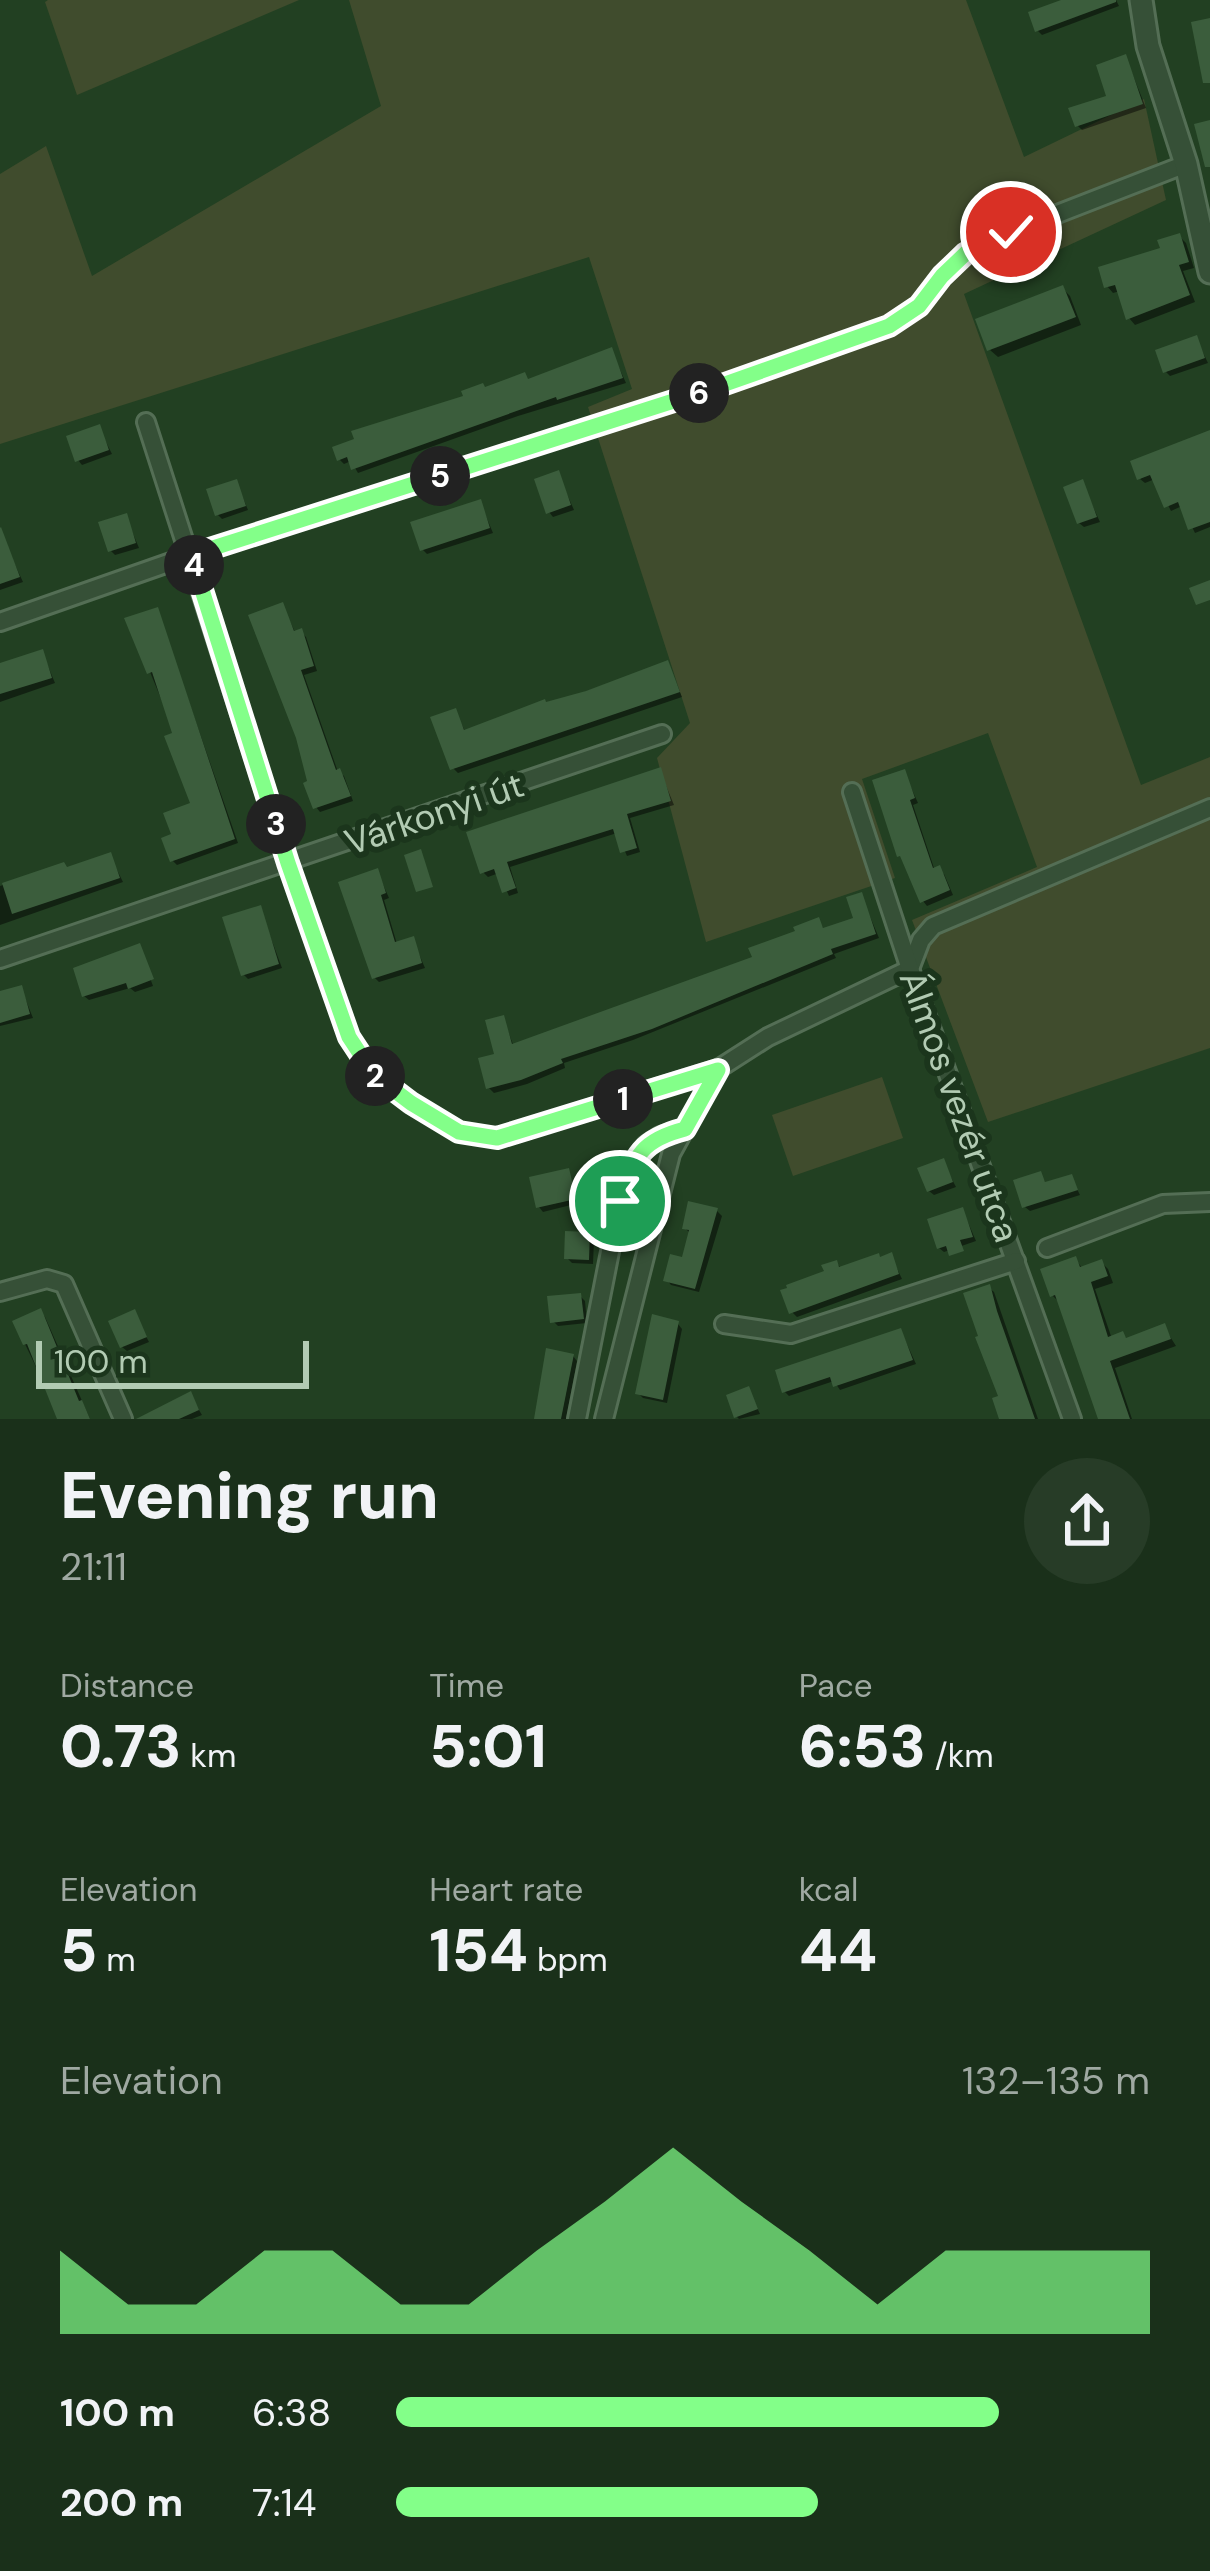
<!DOCTYPE html>
<html lang="en">
<head>
<meta charset="utf-8">
<style>
  :root { --surface:#1a301a; --page:#273c27; --text:#f1f3f6; --muted:#9fa9a2; --accent:#83ff89 }
  body { margin:0; font-family:"DM Sans",sans-serif; background:var(--page); color:var(--text); height:100vh; display:flex; flex-direction:column; font-size:45px; white-space:nowrap }
  * { box-sizing:border-box; margin:0 }
  p { font-size:39px; color:var(--muted) }
  .icon { flex:none; width:66px; height:66px; fill:none; stroke:currentColor; stroke-width:2; stroke-linecap:round; stroke-linejoin:round }
  .map { position:relative; height:1419px; overflow:hidden }
  .details { display:flex; flex-direction:column; background:var(--surface); flex:1 }
  .details>* { flex:none }
  .scale { position:absolute; left:36px; bottom:30px; width:273px; box-sizing:border-box; padding-left:12px; border:6px solid #b2cbb3; border-top:0; font-size:33px; line-height:42px; white-space:nowrap; color:#b2cbb3; -webkit-text-stroke:9px #1b351c; paint-order:stroke }
  .pin { position:absolute; display:grid; place-items:center; width:102px; height:102px; color:#fff; margin:-51px; border:6px solid #fff; border-radius:50%; box-shadow:0 3px 12px #0007 }
  .km { position:absolute; width:60px; height:60px; margin:-30px; border-radius:50%; background:#222; color:#fff; font-size:33px; line-height:60px; text-align:center }
  .round { display:grid; place-items:center; flex:none; width:126px; height:126px; border-radius:63px; background:var(--page) }
  .summary { display:flex; align-items:center; justify-content:space-between; height:204px; padding:0 60px }
  h1 { font-size:66px; font-weight:800; line-height:90px }
  .figures { display:grid; grid-template-columns:repeat(3,1fr); gap:18px; height:204px; padding:12px 60px }
  .figures div { display:grid; align-content:center }
  .figures b { font-size:60px; font-weight:800 }
  .figures small { font-size:33px; font-weight:400 }
  .figures p { font-size:33px }
  .chart { height:336px; padding:24px 60px }
  .chart p { display:flex; justify-content:space-between }
  .chart svg { width:100%; height:216px; margin-top:12px; fill:var(--accent); opacity:.7 }
  ul { padding:0 60px; list-style:none; font-size:39px }
  li { display:grid; grid-template-columns:192px 144px 1fr; align-items:center; height:90px }
  li i { height:30px; border-radius:15px; background:var(--accent) }
  .map>svg:first-child { display:block }
</style>
</head>
<body>
<div class="map">
<svg width="1210" height="1419" viewBox="0 0 1210 1419">
  <rect width="100%" height="100%" fill="#224022"/>
  <g fill="#404c2d">
    <path d="M48,0h251l-222,95 -32,-93z"/>
    <path d="M349,0h617l58,157 120,-58 22,101 -202,94 177,491 69,-28v291l-222,74 -76,-202 125,-53 -49,-134 -126,46 33,99 -189,64 -49,-184 33,-35 -102,-316 44,-18 -43,-132 -589,187v-270l46,-28 46,130 289,-170z"/>
    <path d="M882,1077l21,61 -110,38 -21,-61z"/>
  </g>
  <g fill="#0007">
    <path d="M1069,0h47l3,6 -77,29 -5,-5z"/>
    <path d="M1126,58l20,50 -64,22 -5,-5 33,-27z"/>
    <path d="M1179,236l7,7 8,25 -11,3 12,31 -60,23 -6,-7 -9,-27 -7,2 -6,-7z"/>
    <path d="M1062,288l8,8 11,29 -83,32 -8,-7z"/>
    <path d="M1196,338l12,25 -38,13 -4,-4z"/>
    <path d="M611,350l15,33 -108,33 -160,57 -7,-12 -7,3 -5,-5 147,-69 44,-9z"/>
    <path d="M99,428l13,26 -30,11 -4,-5z"/>
    <path d="M1210,434v93l-15,6 -13,-27 -11,5 -16,-32 -10,4 -5,-4z"/>
    <path d="M558,474l16,36 -21,7 -4,-5z"/>
    <path d="M237,483l11,27 -26,9 -5,-5z"/>
    <path d="M1082,483l18,39 -16,5 -5,-4z"/>
    <path d="M480,502l13,31 -66,21 -5,-5z"/>
    <path d="M126,517l13,31 -24,7 -5,-5z"/>
    <path d="M9,552l14,30 -23,8v-35z"/>
    <path d="M282,605l14,29 5,-2 5,5 11,34 -13,4 34,97 6,4 9,25 -33,11 -4,-5 -6,-24z"/>
    <path d="M157,610l81,233 -61,22 -5,-5 3,-24 19,-32 -18,-69 -26,-63z"/>
    <path d="M42,652l13,31 -55,19v-37z"/>
    <path d="M668,663l14,34 -224,76 -5,-5 2,-57 11,22z"/>
    <path d="M660,771l14,34 -44,13 10,34 -13,4 -10,-23 -107,34 8,26 -9,3 -10,-23 -11,4 -5,-5z"/>
    <path d="M904,772l14,31 -5,2 22,66 9,3 9,21 -26,11 -4,-5z"/>
    <path d="M110,856l13,26 -123,43v-39l64,-21 4,5z"/>
    <path d="M377,871l12,27 -5,2 13,44 16,-4 12,28 -46,14 -5,-5z"/>
    <path d="M861,895l18,43 -45,16 2,4 -203,82 -69,23 1,5 -38,16 -33,9 -5,-5 14,-70 11,29 242,-88 62,-39 7,11 31,-11z"/>
    <path d="M260,909l22,59 -34,11 -5,-5z"/>
    <path d="M139,948l14,38 -18,6 -5,-4 -41,12 -5,-4z"/>
    <path d="M21,988l12,30 -33,8v-32z"/>
    <path d="M943,1162l13,25 -22,8 -5,-4z"/>
    <path d="M568,1171l11,32 -36,9 -4,-5z"/>
    <path d="M1040,1174l7,11 24,-8 9,18 -50,16 -5,-4z"/>
    <path d="M717,1211l5,5 -23,76 -28,-7 -4,-5 17,-19 7,-27 -6,-6z"/>
    <path d="M963,1211l13,30 -32,11 -5,-4z"/>
    <path d="M589,1235l5,5 -1,24 -21,-1 -5,-5z"/>
    <path d="M891,1256l11,23 -105,38 -5,-5 44,-49 6,6z"/>
    <path d="M1075,1259l8,10 18,-7 7,7 5,14 -18,6 17,50 11,-4 5,5 36,-13 12,19 -61,22 17,51h-31l-42,-117 -7,-7z"/>
    <path d="M989,1288l5,4 44,127h-36z"/>
    <path d="M580,1296l5,5 2,22 -29,3 -5,-5z"/>
    <path d="M40,1312l5,5 45,102h-29l-36,-75z"/>
    <path d="M134,1313l15,29 -22,9 -5,-4z"/>
    <path d="M678,1324l4,5 -15,74 -24,-5 -5,-5z"/>
    <path d="M901,1331l15,33 -76,26 -6,-9 -45,15 -5,-5z"/>
    <path d="M573,1356l4,5 -11,58h-29z"/>
    <path d="M749,1390l11,24 -21,5 -3,-3z"/>
    <path d="M190,1395l12,20 -10,4h-37z"/>
  </g>
  <g fill="#3b5d3c">
    <path d="M1061,0h55v2l-81,30 -7,-20z"/>
    <path d="M1210,18v65h-7l-12,-61z"/>
    <path d="M1126,54l17,50 -68,23 -7,-19 38,-12 -10,-31z"/>
    <path d="M1210,120v47h-5l-11,-43z"/>
    <path d="M1180,233l9,29 -10,3 11,30 -64,25 -11,-35 -11,3 -6,-21 62,-19 -3,-8z"/>
    <path d="M1063,285l13,32 -89,34 -12,-32z"/>
    <path d="M1197,335l8,23 -42,15 -8,-23z"/>
    <path d="M612,347l11,31 -66,22 -1,-3 -205,73 -4,-13 -10,4 -5,-14 22,-8 -3,-8 112,-35 -2,-5 22,-8 2,4 40,-15 3,7z"/>
    <path d="M100,424l9,26 -34,12 -9,-26z"/>
    <path d="M1210,430v92l-22,8 -10,-28 -14,6 -14,-33 -13,5 -7,-19z"/>
    <path d="M559,470l12,35 -25,9 -12,-35z"/>
    <path d="M237,479l9,27 -31,10 -9,-27z"/>
    <path d="M1083,479l14,38 -20,7 -14,-37z"/>
    <path d="M481,499l9,29 -70,23 -10,-29z"/>
    <path d="M127,513l9,30 -28,9 -10,-30z"/>
    <path d="M1,527l19,50 -20,7v-56z"/>
    <path d="M1210,580v20l-14,5 -7,-17z"/>
    <path d="M283,602l11,29 8,-3 12,38 -13,4 35,100 4,-2 11,28 -38,13 -10,-26 4,-2 -11,-43 -48,-123z"/>
    <path d="M158,607l77,232 -65,23 -9,-24 10,-4 -8,-21 27,-10 -26,-67 8,-3 -20,-61 -5,2 -23,-56z"/>
    <path d="M43,649l9,29 -52,16v-31z"/>
    <path d="M668,660l12,32 -230,78 -20,-53 26,-9 8,22 81,-31 1,3 40,-11z"/>
    <path d="M661,767l10,34 -44,13 10,34 -17,5 -7,-24 -106,33 9,26 -14,5 -8,-24 -14,5 -14,-42z"/>
    <path d="M905,769l10,29 -5,2 23,68 7,-3 10,25 -30,13 -20,-47 -3,1 -25,-77z"/>
    <path d="M421,849l12,38 -17,5 -12,-37z"/>
    <path d="M111,852l9,26 -108,36 -10,-31 62,-21 3,5z"/>
    <path d="M378,868l8,25 -5,2 14,47 19,-6 8,27 -50,16 -34,-97z"/>
    <path d="M862,892l14,42 -45,15 2,5 -181,75 -91,30 2,4 -42,17 -35,9 -8,-31 16,-4 -9,-34 19,-5 8,29 240,-87 -4,-9 47,-17 -2,-4 26,-10 4,11 30,-10 -7,-21z"/>
    <path d="M261,905l18,59 -38,12 -19,-59z"/>
    <path d="M140,943l14,36 -26,10 -2,-6 -44,14 -9,-29z"/>
    <path d="M22,985l8,29 -30,9v-32z"/>
    <path d="M944,1158l9,24 -26,10 -10,-24z"/>
    <path d="M569,1168l7,31 -40,9 -7,-31z"/>
    <path d="M1041,1171l4,11 27,-8 6,16 -56,18 -9,-28z"/>
    <path d="M688,1201l30,7 -23,81 -32,-8 7,-27 12,3 7,-27 -7,-1z"/>
    <path d="M963,1207l10,30 -13,3 4,11 -15,5 -3,-10 -9,3 -10,-30z"/>
    <path d="M565,1231l25,1 -1,28 -25,-1z"/>
    <path d="M892,1252l7,22 -110,40 -9,-24 7,-2 -1,-3 38,-14 -3,-6 16,-5 2,7 40,-14 1,4z"/>
    <path d="M1076,1256l4,11 22,-8 6,17 -17,6 17,55 15,-6 3,7 39,-15 6,16 -61,22 20,58h-32l-43,-124 -5,2 -10,-28z"/>
    <path d="M990,1284l7,27 38,108h-36l-7,-21 6,-2 -23,-59 3,-1 -15,-43z"/>
    <path d="M581,1293l3,26 -34,4 -3,-27z"/>
    <path d="M41,1308l38,93 3,-1 8,19h-33l-30,-75 -4,1 -11,-24z"/>
    <path d="M135,1309l12,28 -27,11 -12,-27z"/>
    <path d="M652,1314l27,7 -16,79 -28,-6z"/>
    <path d="M901,1328l12,32 -80,27 -3,-10 -48,16 -7,-23z"/>
    <path d="M546,1348l28,6 -13,65h-27z"/>
    <path d="M749,1386l9,23 -24,9 -8,-23z"/>
    <path d="M191,1391l8,19 -20,9h-43z"/>
  </g>
  <g fill="none" stroke-linecap="round" stroke-linejoin="round">
    <defs>
      <g id="minor">
        <path d="M146,422l142,441 61,174 25,38 37,28 48,29 38,6 221,-69 50,-32 142,-68 11,-29 12,-14 277,-118"/>
        <path d="M0,622l191,-67 517,-165 181,-64 30,-20 23,-30 24,-23 45,-21 175,-68"/>
        <path d="M852,792l58,177 162,450"/>
        <path d="M0,959l662,-225"/>
        <path d="M1047,1248l116,-44 47,-2"/>
        <path d="M0,1292l47,-13 17,5 59,135"/>
        <path d="M724,1324l67,10 225,-73"/>
        <path d="M577,1419l43,-218 14,-41 12,-15 14,-9 25,-7"/>
        <path d="M604,1419l67,-265 47,-85"/>
      </g>
      <path id="tertiary" d="M1141,0l7,46 38,118 24,108"/>
    </defs>
    <use href="#minor" stroke="#546e55" stroke-width="22"/>
    <use href="#tertiary" stroke="#546e55" stroke-width="27"/>
    <use href="#minor" stroke="#365037" stroke-width="16"/>
    <use href="#tertiary" stroke="#365037" stroke-width="21"/>
  </g>
  <g fill="none" stroke-linecap="round" stroke-linejoin="round">
    <defs>
      <path id="route" d="M620,1201c15,-43 18,-60 65,-72l33,-59 -221,68 -38,-6 -48,-29 -37,-28 -25,-38 -61,-174 -97,-308 517,-165 181,-64 30,-20 23,-30 24,-23 45,-21"/>
    </defs>
    <use href="#route" stroke="#fff" stroke-width="24"/>
    <use href="#route" stroke="#83ff89" stroke-width="15"/>
  </g>
  <g text-anchor="middle" stroke-width="12" stroke-linejoin="round" paint-order="stroke">
    <g font-size="36" fill="#b2cbb3" stroke="#1b351c">
      <text transform="translate(434 813) rotate(-19)" y="13">Várkonyi út</text>
      <text transform="translate(960 1106) rotate(70)" y="13">Álmos vezér utca</text>
    </g>
  </g>
</svg>
<div class="scale">100 m</div>
<div class="pin" style="left:620px;top:1201px;background:#1e9e55"><svg class="icon" aria-label="arrive" viewBox="0 0 24 24"><path d="M6 21V4h12l-3 4 3 4H6"/></svg></div>
<div class="pin" style="left:1011px;top:232px;background:#d93025"><svg class="icon" aria-label="check" viewBox="0 0 24 24"><path d="M5 12l5 5 9-10"/></svg></div>
<b class="km" style="left:623px;top:1099px">1</b>
<b class="km" style="left:375px;top:1076px">2</b>
<b class="km" style="left:276px;top:824px">3</b>
<b class="km" style="left:194px;top:565px">4</b>
<b class="km" style="left:440px;top:476px">5</b>
<b class="km" style="left:699px;top:393px">6</b>
</div>
<section class="details">
<div class="summary"><div><h1>Evening run</h1><p>21:11</p></div><a class="round"><svg class="icon" aria-label="share" viewBox="0 0 24 24"><path d="M12 15V3M7 8l5-5 5 5M5 13v7h14v-7"/></svg></a></div>
<div class="figures">
<div><p>Distance</p><b>0.73<small> km</small></b></div>
<div><p>Time</p><b>5:01</b></div>
<div><p>Pace</p><b>6:53<small> /km</small></b></div>
</div>
<div class="figures">
<div><p>Elevation</p><b>5<small> m</small></b></div>
<div><p>Heart rate</p><b>154<small> bpm</small></b></div>
<div><p>kcal</p><b>44</b></div>
</div>
<div class="chart"><p><span>Elevation</span>132–135 m</p>
<svg viewBox="0 0 160 44" preserveAspectRatio="none"><path d="M0 44V27L10 38L20 38L30 27L40 27L50 38L60 38L70 27L80 17L90 6L100 17L110 27L120 38L130 27L140 27L150 27L160 27V44z"/></svg>
</div>
<ul>
<li><b>100 m</b>6:38<i style="width:80%"></i></li>
<li><b>200 m</b>7:14<i style="width:56%"></i></li>
</ul>
</section>
</body>
</html>
